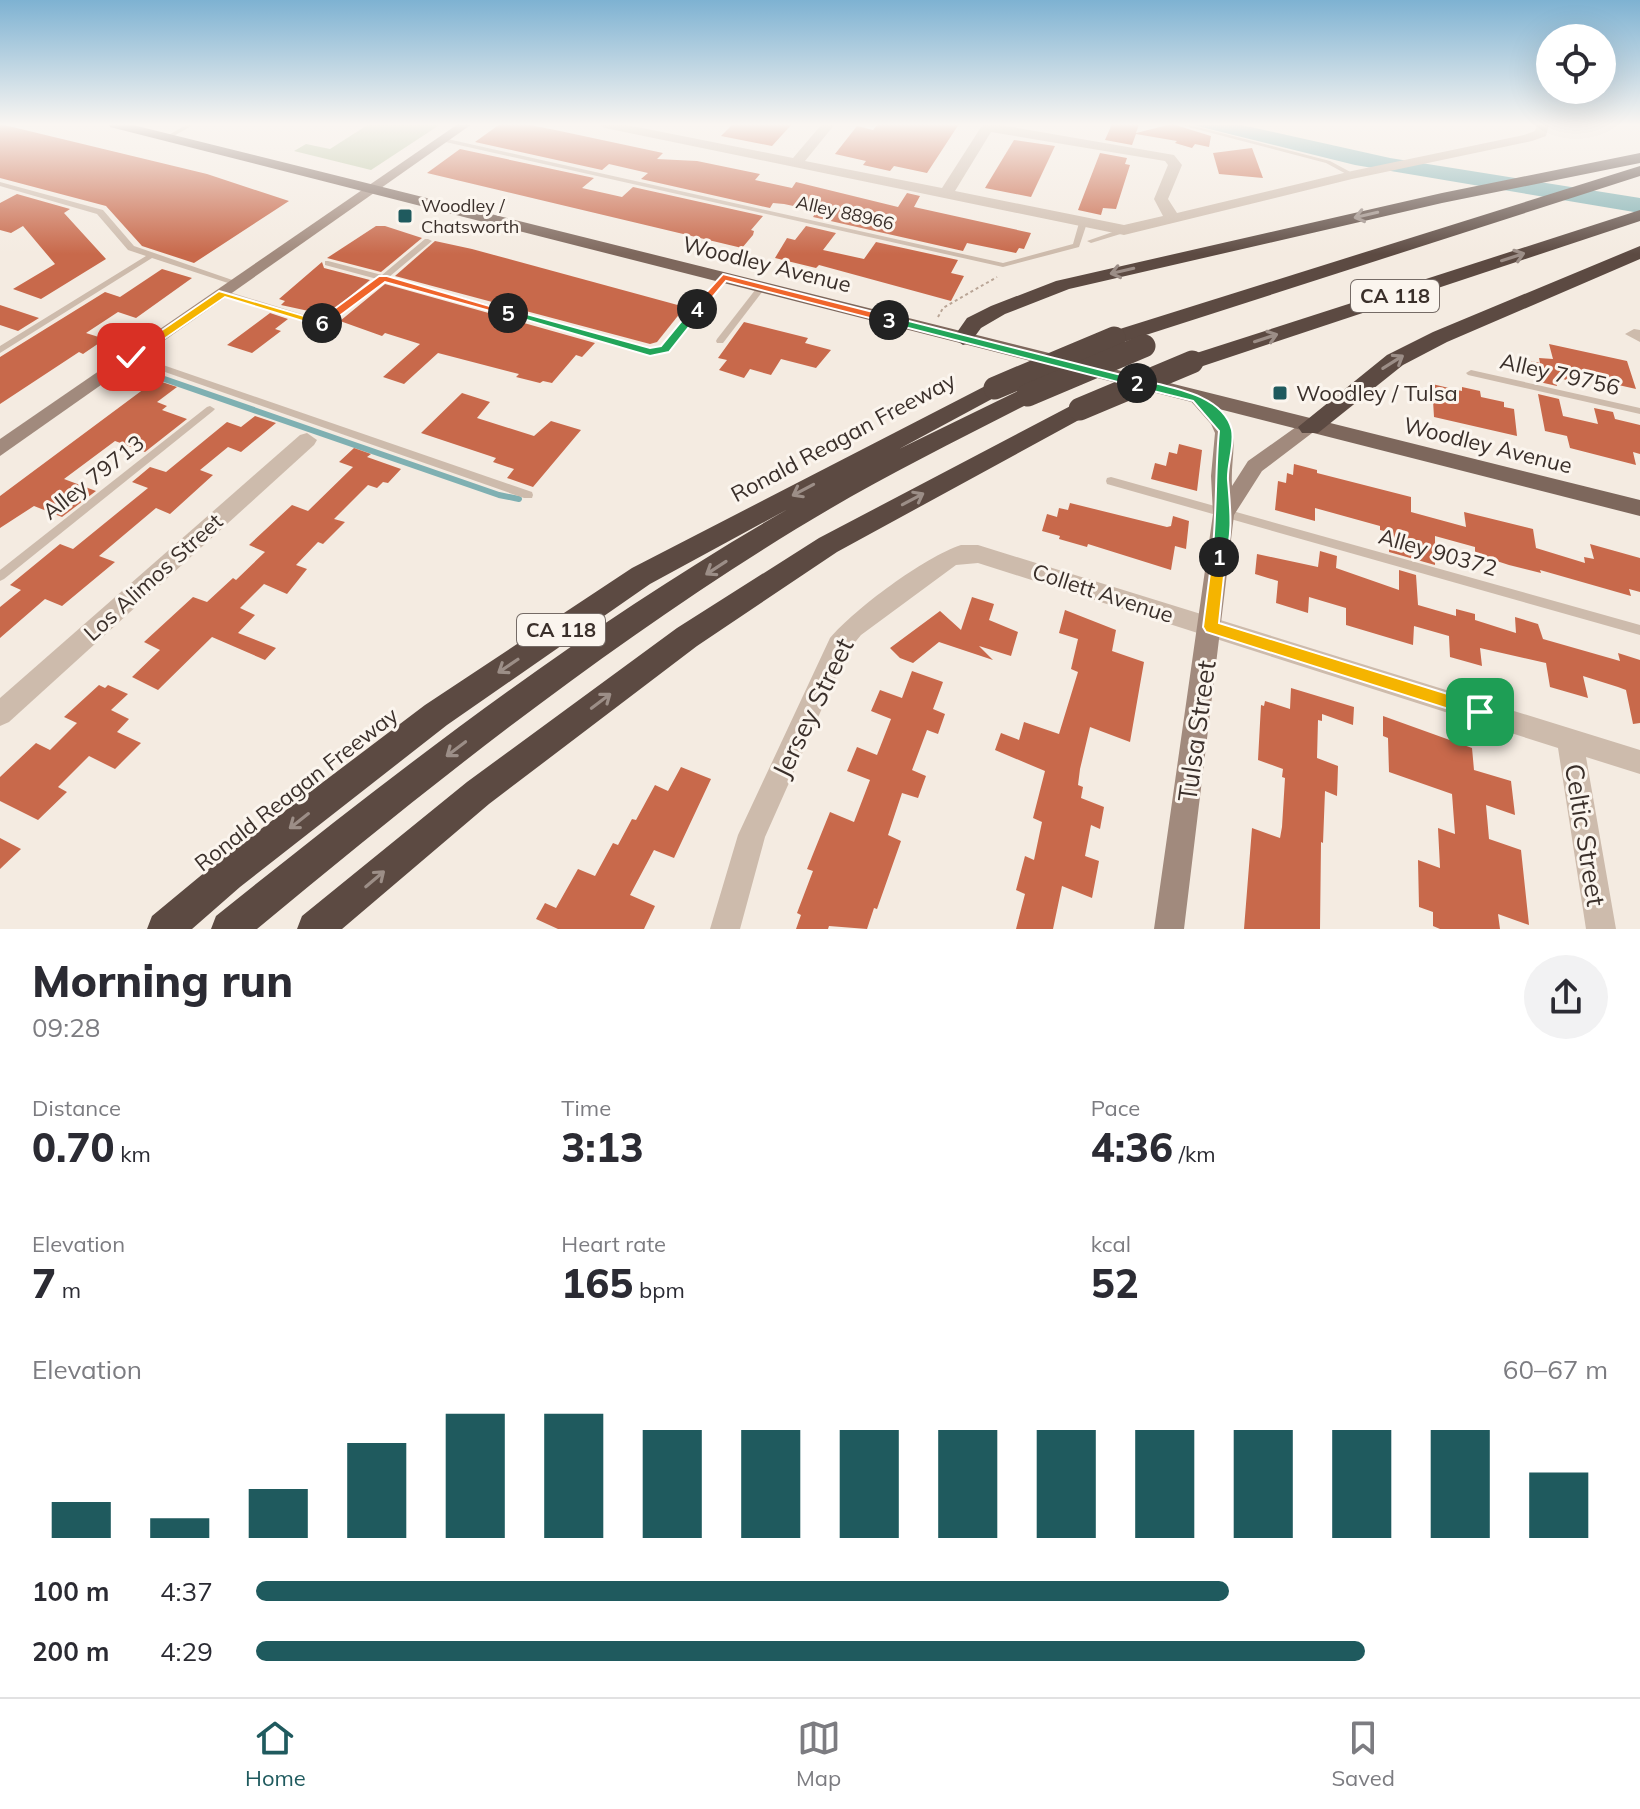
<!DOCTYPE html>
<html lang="en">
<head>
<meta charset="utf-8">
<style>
  :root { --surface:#fff; --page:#f2f2f3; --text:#2b2b33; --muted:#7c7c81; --line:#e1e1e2; --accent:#1f5a5e }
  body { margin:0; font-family:Mulish,sans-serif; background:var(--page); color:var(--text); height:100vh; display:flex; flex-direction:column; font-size:30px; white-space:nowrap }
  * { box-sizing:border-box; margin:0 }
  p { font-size:26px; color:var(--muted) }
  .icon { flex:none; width:44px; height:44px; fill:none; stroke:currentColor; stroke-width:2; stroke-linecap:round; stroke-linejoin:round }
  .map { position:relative; height:929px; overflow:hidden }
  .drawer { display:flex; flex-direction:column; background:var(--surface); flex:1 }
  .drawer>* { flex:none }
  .fabs { position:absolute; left:1536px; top:24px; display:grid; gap:16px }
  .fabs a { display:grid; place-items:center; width:80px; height:80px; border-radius:50%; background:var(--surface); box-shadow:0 8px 32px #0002; font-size:40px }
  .pin { position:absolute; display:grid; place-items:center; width:68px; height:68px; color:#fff; margin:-34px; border-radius:16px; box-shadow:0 4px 12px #0006 }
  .km { position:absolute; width:40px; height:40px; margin:-20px; border-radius:50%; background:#222; color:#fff; font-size:22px; line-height:40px; text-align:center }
  .round { display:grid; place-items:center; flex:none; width:84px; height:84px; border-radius:42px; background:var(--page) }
  .head { display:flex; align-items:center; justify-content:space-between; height:136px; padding:0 32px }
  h1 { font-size:44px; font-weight:800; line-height:60px }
  .stats { display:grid; grid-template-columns:repeat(3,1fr); gap:12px; height:136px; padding:8px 32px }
  .stats div { display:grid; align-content:center }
  .stats b { font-size:40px; font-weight:800 }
  .stats small { font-size:22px; font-weight:400 }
  .stats p { font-size:22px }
  .chart { height:224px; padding:16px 32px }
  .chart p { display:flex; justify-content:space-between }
  .chart svg { width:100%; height:144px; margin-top:8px; stroke:var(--accent); stroke-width:6 }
  ul { padding:0 32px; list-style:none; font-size:26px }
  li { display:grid; grid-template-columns:128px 96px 1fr; align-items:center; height:60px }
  li i { height:20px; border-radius:10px; background:var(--accent) }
  .tabs { display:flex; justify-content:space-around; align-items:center; height:112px; border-top:2px solid var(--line); background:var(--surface); font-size:22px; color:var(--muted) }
  .tabs a { display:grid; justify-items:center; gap:4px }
  .tabs .selected { color:var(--accent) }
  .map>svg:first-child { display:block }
</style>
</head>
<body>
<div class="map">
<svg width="1640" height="929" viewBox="0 0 1640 929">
  <rect width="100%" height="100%" fill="#f4ebe1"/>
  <path fill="#b8c4a0" d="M369,124h72l-70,46 -77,-19 12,-7 24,5z"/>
  <path fill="#7fb0b2" d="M1189,124h48l153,34 250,40v15l-285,-48z"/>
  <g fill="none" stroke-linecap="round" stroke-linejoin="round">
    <path stroke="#7fb0b2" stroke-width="6" d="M147,373l352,122 20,4"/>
  </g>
  <g fill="#c8694b">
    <path d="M0,124l207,50 82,27 -95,62 -52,-17 -36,-40 -106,-28z"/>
    <path d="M500,124h25l35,7 103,22 -6,6 40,2 63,13 -5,6 37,8 4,-6 102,25 9,-14 13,3 -6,11 117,26 -7,16 -5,-1 -3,5 -49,-10 -4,8 -150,-34 4,-6 -33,-7 -11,-1 -3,5 -129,-29 7,-6 -39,-9 -7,6 -127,-28z"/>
    <path d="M733,124h59l-20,22 -51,-10z"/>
    <path d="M878,124h81l-32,49 -33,-7 -4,5 -27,-6 3,-4 -31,-7 22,-28 16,4z"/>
    <path d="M1112,124h27l-3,9 36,-9 39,12 -2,11 -14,-3 -3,4 -17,-5 2,-2 -41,-7 -4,11 -27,-5z"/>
    <path d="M1014,140l41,6 -24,51 -46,-9z"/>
    <path d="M1252,148l11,30 -44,-4 -6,-21z"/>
    <path d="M460,149l134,29 -12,10 40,9 11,-10 130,29 -12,14 3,1 -1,4 -11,13 -315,-75z"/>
    <path d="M1100,153l27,5 -2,6 5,1 -14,44 -13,-1 -2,7 -23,-5z"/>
    <path d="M17,194l53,15 -6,4 42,46 -65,40 -28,-10 42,-25 -32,-38 -12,7 -11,-3v-27z"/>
    <path d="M376,226h9l37,12 -41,34 -54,-14z"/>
    <path d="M806,226l30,7 -13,17 41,9 12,-17 82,18 -7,13 13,3 -13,25 -132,-36 -3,3 -41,-10 12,-20 8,2z"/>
    <path d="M435,241l37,8 213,58 -28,35 -7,2 -255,-68z"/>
    <path d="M322,262l2,6 46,12 -43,35 -46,-10 4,-4 -6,-2z"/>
    <path d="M162,269l30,9 -56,40 -18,-6 -32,21 19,6 -22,15 -4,-2 -79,52v-47l105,-65 15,5z"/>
    <path d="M385,284l210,59 -13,14 -6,-2 -24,28 -9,-2 -3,2 -24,-6 3,-3 -81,-21 -34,31 -21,-7 37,-33 -35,-11 -3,3 -42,-15z"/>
    <path d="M0,305l39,13 -21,13 -18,-6z"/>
    <path d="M270,313l18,6 -13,10 6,2 -29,22 -25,-8z"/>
    <path d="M744,322l64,16 -3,5 26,7 -15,18 -35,-9 -10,16 -21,-6 -6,9 -25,-8 8,-10 -9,-2z"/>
    <path d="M1549,344l78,17 9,28 -22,-5 -1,-5 -33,-7h-4l2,11 -23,-6 2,9 -22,-5 -4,-20 9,2 -1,-5 14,1z"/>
    <path d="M156,380l21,7 -20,15 10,4 -5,4 25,9 -42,33 -30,-11 -51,38 32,12 -34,26 -28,-11 -34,22v-32z"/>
    <path d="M1432,384l30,7v-4l18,4 1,6 23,5v5l10,2 3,27 -83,-19z"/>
    <path d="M462,393l28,9 -13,16 57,18 17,-15 30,9 -48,57 -26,-9 7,-9 -21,-7 3,-4 -75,-25z"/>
    <path d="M1538,394l21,5 4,17 35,8 -4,-16 19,4 2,7 25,6v29l-7,-2 3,13 -66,-17 -3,-12 -22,-5z"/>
    <path d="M255,416l21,7 -35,29 -13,-5 -28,23 13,5 -43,39 -14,-6 -57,48 16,6 -53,44 -17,-7 -45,39v-31l21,-17 -11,-5 50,-41 13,5 75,-61 -16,-6 18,-15 16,5 61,-50 14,5z"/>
    <path d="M1179,444l23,6 -5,41 -46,-12 4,-16 11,3 3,-14 8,2z"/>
    <path d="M354,448l17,6 -4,3 34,12 -13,14 -5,-1 -6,6 -9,-3 -34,34 11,3 -22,22 -5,-2 -22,23 11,4 -20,25 -23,-10 -24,24 15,7 -17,18 38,15 -11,12 -53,-23 -54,53 -26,-13 28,-27 -16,-8 49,-45 14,5 26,-24 3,2 29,-28 -16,-7 43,-40 16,6 45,-44 -14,-5z"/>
    <path d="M1294,464l23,6v3l94,24v15l55,15 -2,-15 69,17 3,19 49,15 -1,-6 10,2 -4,-15 50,14v34l-11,-3 2,7 -91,-26 1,3 -32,-8 -34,-11v-7l-40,-11v29l-46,-13v-20l-9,-2v-4l-65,-18v13l-40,-11 3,-29 8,2 1,-10 6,2z"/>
    <path d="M1070,503l97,24 4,-1 2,-10 16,5 -3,28 -11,-3 -4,24 -83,-26 -1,3 -28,-8 1,-3 -18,-5 5,-17 10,3 2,-9 9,2z"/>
    <path d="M1320,551l17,5 -1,12 63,22v-20l17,5 2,30 38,11v-7l19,5v6l41,13 -1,-16 23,7 5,15 77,22 -2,-8 22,7v63l-7,1 -7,-34 -8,-3 -35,-11 5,22 -38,-11 -4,-24 -66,-15 2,18 -32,-9 -1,-21 -35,-10 -1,19 -67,-20v-17l-37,-11 -1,16 -32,-10 2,-22 -23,-7 2,-20 61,13z"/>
    <path d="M972,597l22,7 -5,16 29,12 -7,24 -32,-10 14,14 -54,-18 -26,21 -13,-5 -10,-10 50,-37 21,19z"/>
    <path d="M1065,610l51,20 -4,21 32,11 -14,80 -40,-15 -10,42 -2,16 5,2 -2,11 23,9 -4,22 -9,-4 -6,31 14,5 -7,37 -30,-12 -9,43h-37l9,-35 -9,-4 9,-34 9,4 8,-38 -9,-4 12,-47 -50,-21 6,-17 18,7 5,-18 35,12 19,-62 -7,-3 7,-30 -19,-6z"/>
    <path d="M912,671l31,11 -10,27 12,5 -7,20 -11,-4 -15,40 14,6 -8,22 -16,-5 -14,42 13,6 -24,68 -3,-1 -7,21 -38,-3 -1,3h-32l5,-14 -4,-2 16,-42 -6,-2 23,-57 24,10 16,-42 -23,-9 10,-24 20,8 14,-36 -20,-8 9,-21 22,8z"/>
    <path d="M99,685l6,3 3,-3 20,9 -17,16 18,9 -12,13 24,11 -26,26 -26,-13 -31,31 9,5 -29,28 -38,-19v-24l36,-34 14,7 27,-27 -13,-6z"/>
    <path d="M1291,688l63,19 -1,18 -31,-11v7l-4,-1 -1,38 21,8 -1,30 -12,-5 -2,52 -2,-1 -1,87h-76l8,-101 28,10 2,-11 3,-49 -3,-1 1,-8 -25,-9 3,-55 3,1 1,-5 25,8z"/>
    <path d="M1383,716l89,32 2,22 37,11 4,34 -29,-10 3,34 32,11 8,75 -31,-11 2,15h-60l-7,-3v-14l-14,-5 -1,-47 22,8 -2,-40 17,6 -3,-40 -63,-22 -1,-34 -5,-2z"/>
    <path d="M681,767l30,12 -37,79 -20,-8 -24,45 25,11 -11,23h-86l-22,-10 9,-16 11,5 22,-39 17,7 18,-33 5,2 14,-26 4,1 19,-35 13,6z"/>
    <path d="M0,838l21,11 -21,20z"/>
  </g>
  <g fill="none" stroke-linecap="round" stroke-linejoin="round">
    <path stroke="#b9a596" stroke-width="2" stroke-dasharray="3 3" stroke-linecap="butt" d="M938,317l5,-9 54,-31"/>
    <g fill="#cdbbac" fill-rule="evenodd">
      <path d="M188,124h7l-25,14 -5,-1z"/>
      <path d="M1177,124h9l144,37 26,14 -6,1 -24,-13z"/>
      <path d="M443,138l560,125 70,-19 6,-21 4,-2 4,2 -8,24 -76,20 -562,-126 -1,-1z"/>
      <path d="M0,182l103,28 31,36 107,37 -1,2h-6l-82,-27 -152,95v-7l146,-90 -18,-6 -31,-36 -97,-28z"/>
      <path d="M1124,228h3v4l-36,11 -4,-2z"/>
      <path d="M425,239h3l4,2 -43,36 261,72 12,-2 58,-72h3l4,2 -59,74 -18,4 -266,-74 -59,46 -105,-32 -1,-2 4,-2h3l98,30 53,-42 -52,-14v-4h3l54,14z"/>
      <path d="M759,285h6l1,2 -43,56h-6l-1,-2 1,-2z"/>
      <path d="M131,354l401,138 1,3 -1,3h-8l-396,-139 -1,-2z"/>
      <path d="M1471,370l169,38v6l-172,-39 -2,-2z"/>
      <path d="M210,406l5,3 -2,2 -209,168 -4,2v-11l207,-163z"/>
      <path d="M1111,477l529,148v10l-533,-151 -1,-3 1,-3z"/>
    </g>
    <g fill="#cdbbac" fill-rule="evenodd">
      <path d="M599,124h23l171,34 29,-34h13l-30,37 137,27 41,-64h12l179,31 8,10 -14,34 9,14 175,-42 172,-36 11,-4 2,-7h12l-3,12 -14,5 -180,38 -228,56 -519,-107zM991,132l174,29 3,4 -14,34 9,17 -39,9 -169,-34z"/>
      <path d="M1634,329l6,1v12l-15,-8z"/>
      <path d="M307,433l10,7 -3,5 -305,277 -9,4v-28l300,-263z"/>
      <path d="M961,545h17l662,205v24l-54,-17 30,172h-30l-28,-181 -580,-185 -22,2 -95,70 -14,17 -82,185 -25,92h-30l28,-94 92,-197c26,-30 93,-80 131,-93z"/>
    </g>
    <g fill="#a18a7d" fill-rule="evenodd">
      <path d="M458,124h14l-472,332v-17z"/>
      <path d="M1197,392c9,2 14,8 20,15 26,26 13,46 15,79l16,-25 55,-39h14l3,5 -58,44 -28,44 -50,414h-30l59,-415 -2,-38 4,-43 -4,-9 -23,-26z"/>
    </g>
    <path fill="#7d675c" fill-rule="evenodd" d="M109,124h20l1511,376v16l-1530,-389z"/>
    <g fill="#5c4a42" fill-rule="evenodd">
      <path d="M1640,153v10l-198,40 -373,86 -64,25 -24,14 -11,15 -7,2 -10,-7 14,-20 24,-12 65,-25 386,-88z"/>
      <path d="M1640,166v10l-519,167 -7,2 -10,-7 3,-5z"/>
      <path d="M1640,210v11l-440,146h-16l-3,-5 3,-5z"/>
      <path d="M1640,246v13l-193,83 -44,23 -85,68h-16l-4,-6 89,-72 46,-23z"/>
      <path d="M995,381l8,2 3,5 -3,5 -104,56 121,-59h16l3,5 -3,5c-81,41 -163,82 -240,129 -191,117 -367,257 -539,400h-46l5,-13c182,-146 369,-291 572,-407l-138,75 -203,141 -207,162 -48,42h-45l5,-13 64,-53 209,-158 207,-137z"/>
      <path d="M1080,401l8,2 3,6 -3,6 -251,137 -140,94 -208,158 -147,125h-45l5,-13 165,-134 210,-154 142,-90z"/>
    </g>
    <g stroke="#5c4a42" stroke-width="23">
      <path d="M995,388l119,-50"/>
      <path d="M1028,395l116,-49"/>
      <path d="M1080,409l112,-47"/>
    </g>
  </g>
  <defs><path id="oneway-shaft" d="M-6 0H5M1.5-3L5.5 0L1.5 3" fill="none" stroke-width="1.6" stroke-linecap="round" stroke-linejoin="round" transform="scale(2)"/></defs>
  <g stroke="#9c8e87">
    <use href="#oneway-shaft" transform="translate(1366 215) rotate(167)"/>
    <use href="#oneway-shaft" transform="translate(1513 257) rotate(-18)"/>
    <use href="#oneway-shaft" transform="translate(1122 271) rotate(167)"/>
    <use href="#oneway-shaft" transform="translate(1266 338) rotate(-18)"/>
    <use href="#oneway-shaft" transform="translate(1393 362) rotate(-32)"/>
    <use href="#oneway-shaft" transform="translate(803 490) rotate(152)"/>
    <use href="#oneway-shaft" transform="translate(913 499) rotate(-28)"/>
    <use href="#oneway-shaft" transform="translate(716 568) rotate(147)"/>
    <use href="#oneway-shaft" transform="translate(508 666) rotate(146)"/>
    <use href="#oneway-shaft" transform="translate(601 701) rotate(-37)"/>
    <use href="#oneway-shaft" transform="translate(456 749) rotate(143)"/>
    <use href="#oneway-shaft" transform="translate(299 821) rotate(142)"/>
    <use href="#oneway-shaft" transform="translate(375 879) rotate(-40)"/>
  </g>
  <linearGradient id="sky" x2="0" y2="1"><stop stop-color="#7eb2d2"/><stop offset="0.49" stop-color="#faf6f2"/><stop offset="1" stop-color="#faf6f2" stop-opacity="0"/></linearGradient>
  <rect width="1640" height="254" fill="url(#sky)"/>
  <path fill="#f5b400" stroke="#fff" stroke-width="2" d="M1219,551l7,6 -7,66 261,81 6,3v10l-6,2 -274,-87 -3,-5 9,-70z"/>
  <path fill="#22a559" stroke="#fff" stroke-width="2" d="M1137,379c30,8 86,14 95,51 3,15 -5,35 -4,50 2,26 6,56 -4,81h-10l-2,-4c5,-43 3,-84 7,-126l-26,-30 -60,-15 -2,-3z"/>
  <path fill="#22a559" stroke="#fff" stroke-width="2" d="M889,316l248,63 6,4 -6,4 -252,-65v-5z"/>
  <path fill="#f0652b" stroke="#fff" stroke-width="2" d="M723,274l170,43 2,3 -6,3 -163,-42 -25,30h-8v-4z"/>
  <path fill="#22a559" stroke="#fff" stroke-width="2" d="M693,307l10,2 -34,43 -19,4 -147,-43 5,-4 142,39 11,-2z"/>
  <path fill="#f0652b" stroke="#fff" stroke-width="2" d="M379,276h8l127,37 -6,3 -123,-34 -59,44h-8v-5z"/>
  <path fill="#f5b400" stroke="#fff" stroke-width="2" d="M219,291l109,32 -6,4 -97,-30 -90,62h-8v-5z"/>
  <g fill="#1f5a5e" stroke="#fbf5ee" stroke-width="3">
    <rect x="397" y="208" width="16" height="16" rx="4"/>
    <rect x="1272" y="385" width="16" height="16" rx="4"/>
  </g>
  <g text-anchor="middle" stroke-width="6" stroke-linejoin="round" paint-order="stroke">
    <g font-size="18" fill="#3b302b" stroke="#fbf5ee" text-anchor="start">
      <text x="421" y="212">Woodley /<tspan x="421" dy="21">Chatsworth</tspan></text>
    </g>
    <g font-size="18" fill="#3b302b" stroke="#fbf5ee">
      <text transform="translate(845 213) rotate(13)" y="6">Alley 88966</text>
    </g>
    <g fill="#fbf5ee" stroke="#756b66" stroke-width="2">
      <rect x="1351" y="280" width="88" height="32" rx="6"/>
      <rect x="517" y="614" width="88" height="32" rx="6"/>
    </g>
    <g font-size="20" font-weight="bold" fill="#3b302b">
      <text x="1395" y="303">CA 118</text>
      <text x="561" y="637">CA 118</text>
    </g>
    <g font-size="22" fill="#3b302b" stroke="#fbf5ee">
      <text transform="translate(767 264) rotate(14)" y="8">Woodley Avenue</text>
      <text transform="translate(1560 374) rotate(13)" y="8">Alley 79756</text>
      <text transform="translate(843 437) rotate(-28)" y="8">Ronald Reagan Freeway</text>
      <text transform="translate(1488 445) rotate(14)" y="8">Woodley Avenue</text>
      <text transform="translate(93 477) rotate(-38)" y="8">Alley 79713</text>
      <text transform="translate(1438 552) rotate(16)" y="8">Alley 90372</text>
      <text transform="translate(153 577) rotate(-42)" y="8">Los Alimos Street</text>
      <text transform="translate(1103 593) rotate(18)" y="8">Collett Avenue</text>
      <text transform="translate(296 789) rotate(-38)" y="8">Ronald Reagan Freeway</text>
    </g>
    <g font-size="22" fill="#3b302b" stroke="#fbf5ee" text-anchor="start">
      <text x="1296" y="401">Woodley / Tulsa</text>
    </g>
    <g font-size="26" fill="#3b302b" stroke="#fbf5ee">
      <text transform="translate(813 708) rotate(-64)" y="9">Jersey Street</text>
      <text transform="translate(1197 731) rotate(-82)" y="9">Tulsa Street</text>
      <text transform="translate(1585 835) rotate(81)" y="9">Celtic Street</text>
    </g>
  </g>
</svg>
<div class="fabs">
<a><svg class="icon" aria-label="locate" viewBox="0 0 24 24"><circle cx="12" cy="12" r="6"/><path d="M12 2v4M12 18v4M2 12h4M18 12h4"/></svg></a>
</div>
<div class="pin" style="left:1480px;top:712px;background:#1e9e55"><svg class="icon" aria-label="arrive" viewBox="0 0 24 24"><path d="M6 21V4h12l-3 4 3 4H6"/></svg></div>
<div class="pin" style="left:131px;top:357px;background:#d93025"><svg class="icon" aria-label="check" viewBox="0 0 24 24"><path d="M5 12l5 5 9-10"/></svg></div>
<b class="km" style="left:1219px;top:557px">1</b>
<b class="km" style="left:1137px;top:383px">2</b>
<b class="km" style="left:889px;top:320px">3</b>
<b class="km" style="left:697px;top:309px">4</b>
<b class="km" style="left:508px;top:313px">5</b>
<b class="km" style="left:322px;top:323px">6</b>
</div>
<section class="drawer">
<div class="head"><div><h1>Morning run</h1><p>09:28</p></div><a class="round"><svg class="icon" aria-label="share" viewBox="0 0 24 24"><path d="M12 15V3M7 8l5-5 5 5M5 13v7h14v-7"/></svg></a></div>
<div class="stats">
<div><p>Distance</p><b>0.70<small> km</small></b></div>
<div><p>Time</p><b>3:13</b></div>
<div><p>Pace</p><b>4:36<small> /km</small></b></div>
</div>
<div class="stats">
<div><p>Elevation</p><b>7<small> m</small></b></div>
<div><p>Heart rate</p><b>165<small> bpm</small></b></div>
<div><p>kcal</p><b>52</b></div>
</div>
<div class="chart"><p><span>Elevation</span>60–67 m</p>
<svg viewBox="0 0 160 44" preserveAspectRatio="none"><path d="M5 44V33M15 44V38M25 44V29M35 44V15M45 44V6M55 44V6M65 44V11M75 44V11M85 44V11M95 44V11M105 44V11M115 44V11M125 44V11M135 44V11M145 44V11M155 44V24"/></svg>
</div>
<ul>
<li><b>100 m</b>4:37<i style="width:72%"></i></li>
<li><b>200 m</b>4:29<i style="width:82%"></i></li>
</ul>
</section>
<nav class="tabs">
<a class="selected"><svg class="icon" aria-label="home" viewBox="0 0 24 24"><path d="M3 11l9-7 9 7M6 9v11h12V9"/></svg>Home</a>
<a><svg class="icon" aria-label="map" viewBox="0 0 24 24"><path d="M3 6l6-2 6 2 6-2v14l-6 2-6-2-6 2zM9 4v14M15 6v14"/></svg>Map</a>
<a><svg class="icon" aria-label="saved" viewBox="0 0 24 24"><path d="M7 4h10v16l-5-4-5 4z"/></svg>Saved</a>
</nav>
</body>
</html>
